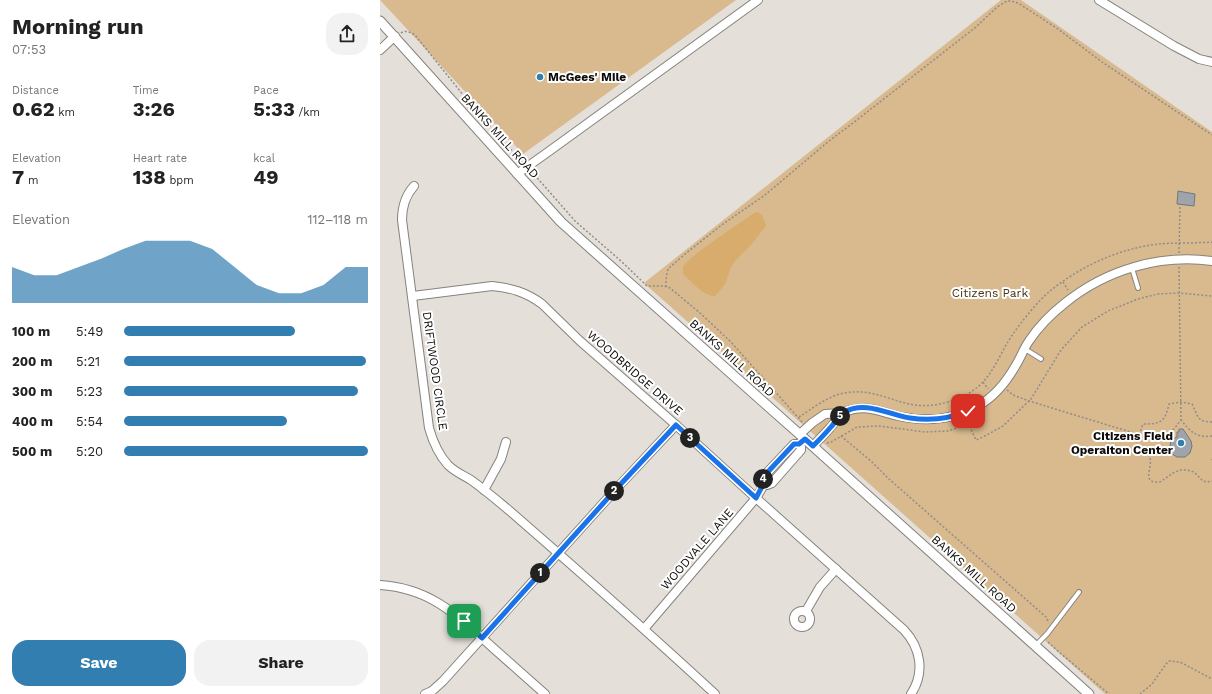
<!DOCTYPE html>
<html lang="en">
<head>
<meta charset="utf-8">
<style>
  :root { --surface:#fff; --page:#f2f2f2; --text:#222; --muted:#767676; --accent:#337eb1 }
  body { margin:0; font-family:"Work Sans",sans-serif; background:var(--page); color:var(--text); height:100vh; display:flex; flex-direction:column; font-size:15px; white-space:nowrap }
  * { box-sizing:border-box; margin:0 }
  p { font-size:13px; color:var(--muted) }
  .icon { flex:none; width:22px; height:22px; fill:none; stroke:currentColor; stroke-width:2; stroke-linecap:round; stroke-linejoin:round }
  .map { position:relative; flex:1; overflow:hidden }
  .panel { display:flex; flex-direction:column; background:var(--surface); width:380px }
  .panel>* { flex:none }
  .pin { position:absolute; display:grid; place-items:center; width:34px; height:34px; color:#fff; margin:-17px; border-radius:8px; box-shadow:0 2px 6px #0006 }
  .km { position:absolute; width:20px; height:20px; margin:-10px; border-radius:50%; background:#222; color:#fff; font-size:11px; line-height:20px; text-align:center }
  .round { display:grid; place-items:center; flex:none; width:42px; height:42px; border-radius:16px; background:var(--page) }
  .headline { display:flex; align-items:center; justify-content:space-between; height:68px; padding:0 12px }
  h1 { font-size:22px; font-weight:700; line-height:30px }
  .stats { display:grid; grid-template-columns:repeat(3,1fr); gap:6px; height:68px; padding:4px 12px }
  .stats div { display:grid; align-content:center }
  .stats b { font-size:20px; font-weight:700 }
  .stats small { font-size:11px; font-weight:400 }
  .stats p { font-size:11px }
  .chart { height:112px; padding:8px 12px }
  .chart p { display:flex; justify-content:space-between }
  .chart svg { width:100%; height:72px; margin-top:4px; fill:var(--accent); opacity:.7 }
  .primary-button { display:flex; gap:8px; margin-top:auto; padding:8px 12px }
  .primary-button a { flex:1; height:46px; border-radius:16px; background:var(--accent); color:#fff; font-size:16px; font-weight:700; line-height:46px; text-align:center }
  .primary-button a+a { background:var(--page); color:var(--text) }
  ul { padding:0 12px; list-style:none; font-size:13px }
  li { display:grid; grid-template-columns:64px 48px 1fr; align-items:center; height:30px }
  li i { height:10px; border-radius:5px; background:var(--accent) }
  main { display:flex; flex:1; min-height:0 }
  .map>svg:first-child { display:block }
</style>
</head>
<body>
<main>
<section class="panel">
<div class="headline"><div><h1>Morning run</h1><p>07:53</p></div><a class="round"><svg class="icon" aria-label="share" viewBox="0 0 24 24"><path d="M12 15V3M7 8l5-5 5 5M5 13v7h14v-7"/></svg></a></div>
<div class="stats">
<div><p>Distance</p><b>0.62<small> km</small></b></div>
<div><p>Time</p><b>3:26</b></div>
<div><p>Pace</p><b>5:33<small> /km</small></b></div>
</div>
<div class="stats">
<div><p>Elevation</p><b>7<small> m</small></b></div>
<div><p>Heart rate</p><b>138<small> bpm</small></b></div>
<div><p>kcal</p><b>49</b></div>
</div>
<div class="chart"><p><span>Elevation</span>112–118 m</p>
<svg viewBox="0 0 160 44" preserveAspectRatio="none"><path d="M0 44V22L10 27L20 27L30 22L40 17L50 11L60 6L70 6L80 6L90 11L100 22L110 33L120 38L130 38L140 33L150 22L160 22V44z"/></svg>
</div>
<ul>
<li><b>100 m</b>5:49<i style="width:70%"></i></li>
<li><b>200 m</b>5:21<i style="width:99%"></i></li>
<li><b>300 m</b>5:23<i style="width:96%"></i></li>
<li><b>400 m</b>5:54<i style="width:67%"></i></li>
<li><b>500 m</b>5:20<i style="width:100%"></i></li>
</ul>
<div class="primary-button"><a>Save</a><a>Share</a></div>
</section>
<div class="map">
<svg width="832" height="694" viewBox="0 0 832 694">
  <rect width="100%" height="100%" fill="#e4dfd9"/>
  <g fill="#d9ba8f">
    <path d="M0,0h356l-213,154z"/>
    <path d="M621,0h20l191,132v562h-107l-461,-411z"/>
  </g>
  <path fill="#d8ac6c" d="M378,212l4,3 4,11 -15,19 -16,16 -5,8 -4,14 -11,13c-11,1 -24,-15 -32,-22 0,-2 0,-5 0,-7 4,-10 59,-45 71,-54z"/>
  <g fill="#9ea4a9" stroke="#72787d">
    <path d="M798,191l17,3 -1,12 -17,-2z"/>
    <path d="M799,429h4l8,12 1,5 -2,7 -5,4h-8l-5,-3 -2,-8 1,-6 6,-3v-5h2z"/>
  </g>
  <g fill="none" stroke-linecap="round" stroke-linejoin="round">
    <defs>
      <g id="service">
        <path d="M752,268l6,20"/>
        <path d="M645,349l16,10"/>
        <path d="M656,645l11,-11 32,-42"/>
      </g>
      <g id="minor">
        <path d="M719,0l75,46 25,13 13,3"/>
        <path d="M0,50l15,-14"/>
        <path d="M137,174l31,-22 210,-152"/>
        <path d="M34,186c-9,10 -12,21 -12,34l27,208c4,14 9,26 19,37 7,7 15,10 23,15 14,10 27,21 40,32 69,60 137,120 204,182"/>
        <path d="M33,296l79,-10c19,2 34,6 50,18l38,37 96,84 80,73 148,132c17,18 21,43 7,64"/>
        <path d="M462,413c23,-10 35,-2 56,3 27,6 55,4 80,-10 16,-9 29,-25 38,-41 5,-8 8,-17 13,-24 10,-15 22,-27 36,-38 41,-33 94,-49 147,-42"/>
        <path d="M420,434l12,-11 13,-9 17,-1 -12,15 -17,18"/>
        <path d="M385,483l2,2 5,-2 29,-33v-3l-2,-3"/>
        <path d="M104,490l17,-31 5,-17"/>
        <path d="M0,585c50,3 77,30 112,62 18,16 35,31 53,47"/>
        <circle cx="422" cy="619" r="8"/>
        <path d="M426,611l14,-24 16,-18"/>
        <path d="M264,629l112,-131 9,-15 -2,-2 1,-5 30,-32h5l6,-5"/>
        <path d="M45,694l7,-3 11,-10 174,-193 59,-63"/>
      </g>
      <path id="tertiary" d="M0,21l181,201 236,210 292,262"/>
    </defs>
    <use href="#service" stroke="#86827c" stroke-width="6"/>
    <use href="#minor" stroke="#86827c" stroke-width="10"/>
    <use href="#tertiary" stroke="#86827c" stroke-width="11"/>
    <g stroke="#908c88" stroke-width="1.5" stroke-dasharray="2 2" stroke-linecap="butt">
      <path d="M21,33c4,-3 9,-1 14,2l57,71 50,56"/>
      <path d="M152,172l43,49 46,40 26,25h17l6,2 30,25 31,29 71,80"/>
      <path d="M799,253l1,-46"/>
      <path d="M799,267l2,153"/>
      <path d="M683,282l5,8"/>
      <path d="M286,287v-8l2,-10 17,-15 38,-30 42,-29 64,-54 24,-18 123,-96 21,-20 10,-6h4l7,2 40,26 44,33 110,73"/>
      <path d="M603,382l5,7"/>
      <path d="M627,390l6,5 16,6 118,36c18,1 23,-2 34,-17 10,12 15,18 31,16"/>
      <path d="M577,399l3,8"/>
      <path d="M419,417c14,-9 29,-21 45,-24 29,-5 45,8 71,12 13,2 29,-1 42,-6 35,-14 37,-37 56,-65 9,-13 25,-33 37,-43 31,-25 68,-42 108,-47 11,-1 24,-1 36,-1 6,-1 12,0 18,-1"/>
      <path d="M586,419l10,21 7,-3 20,-11 28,-27 30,-49 21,-23 26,-16 30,-12 20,-5 21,-1 33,3"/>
      <path d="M832,422c-16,0 -14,-7 -20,-18l-11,-2 -12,2c-4,18 -8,20 -26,20l-7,20 1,2c4,3 10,6 12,10 6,9 -10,28 11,26l13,-9 7,-3h7l7,2 9,9 4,1 5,-1"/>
      <path d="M461,436l30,25 18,18 157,138 3,6"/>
      <path d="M447,443l4,-1 26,-15 22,-1 46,6 23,-1 20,-7"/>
      <path d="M832,459v1"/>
      <path d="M668,642l11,10 50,42"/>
      <path d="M760,694l12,-10 14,-20 3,-3 11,1 32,17"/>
    </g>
    <use href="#service" stroke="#fff" stroke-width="4"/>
    <use href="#minor" stroke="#fff" stroke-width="8"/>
    <use href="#tertiary" stroke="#fff" stroke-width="9"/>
  </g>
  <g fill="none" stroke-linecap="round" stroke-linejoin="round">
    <defs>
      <path id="route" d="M84,621l18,17 135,-150 59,-63 80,73 8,-15 -1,-2 1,-5 30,-32h5l6,-5 8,7c6,-6 12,-12 17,-18 5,-5 9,-13 14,-16 22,-12 45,3 66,6 20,3 39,1 58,-7"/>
    </defs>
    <use href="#route" stroke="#fff" stroke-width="8"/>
    <use href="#route" stroke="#1a73e8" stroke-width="5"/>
  </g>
  <g fill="#337eb1" stroke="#fff" stroke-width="1.5">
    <circle cx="160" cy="77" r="4"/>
    <circle cx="801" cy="443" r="4"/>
  </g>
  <g text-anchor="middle" stroke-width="4" stroke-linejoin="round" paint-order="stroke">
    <g font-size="12" font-weight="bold" fill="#0d0c0a" stroke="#fff" text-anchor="start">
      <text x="168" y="81">McGees' Mile</text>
      <text x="793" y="440" text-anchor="end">Citizens Field<tspan x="793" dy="14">Operaiton Center</tspan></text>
    </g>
    <g font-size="12" fill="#0d0c0a" stroke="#fff">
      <text transform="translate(120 136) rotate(48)" y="4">BANKS MILL ROAD</text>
      <text transform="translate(352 358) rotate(42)" y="4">BANKS MILL ROAD</text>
      <text transform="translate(55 371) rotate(82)" y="4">DRIFTWOOD CIRCLE</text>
      <text transform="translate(255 373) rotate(41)" y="4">WOODBRIDGE DRIVE</text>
      <text transform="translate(317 549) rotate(-49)" y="4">WOODVALE LANE</text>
      <text transform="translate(594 574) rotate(42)" y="4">BANKS MILL ROAD</text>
    </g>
    <g font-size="12" fill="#453316" stroke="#fff">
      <text x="610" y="297">Citizens Park</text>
    </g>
  </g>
</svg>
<div class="pin" style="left:84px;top:621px;background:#1e9e55"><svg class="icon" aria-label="arrive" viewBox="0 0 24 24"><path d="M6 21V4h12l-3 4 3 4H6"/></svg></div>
<div class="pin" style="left:588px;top:411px;background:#d93025"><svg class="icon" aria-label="check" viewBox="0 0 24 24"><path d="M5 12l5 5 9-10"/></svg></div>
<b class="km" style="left:160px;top:573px">1</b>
<b class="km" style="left:234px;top:491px">2</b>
<b class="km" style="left:310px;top:438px">3</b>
<b class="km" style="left:383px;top:479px">4</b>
<b class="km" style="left:460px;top:416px">5</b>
</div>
</main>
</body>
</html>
